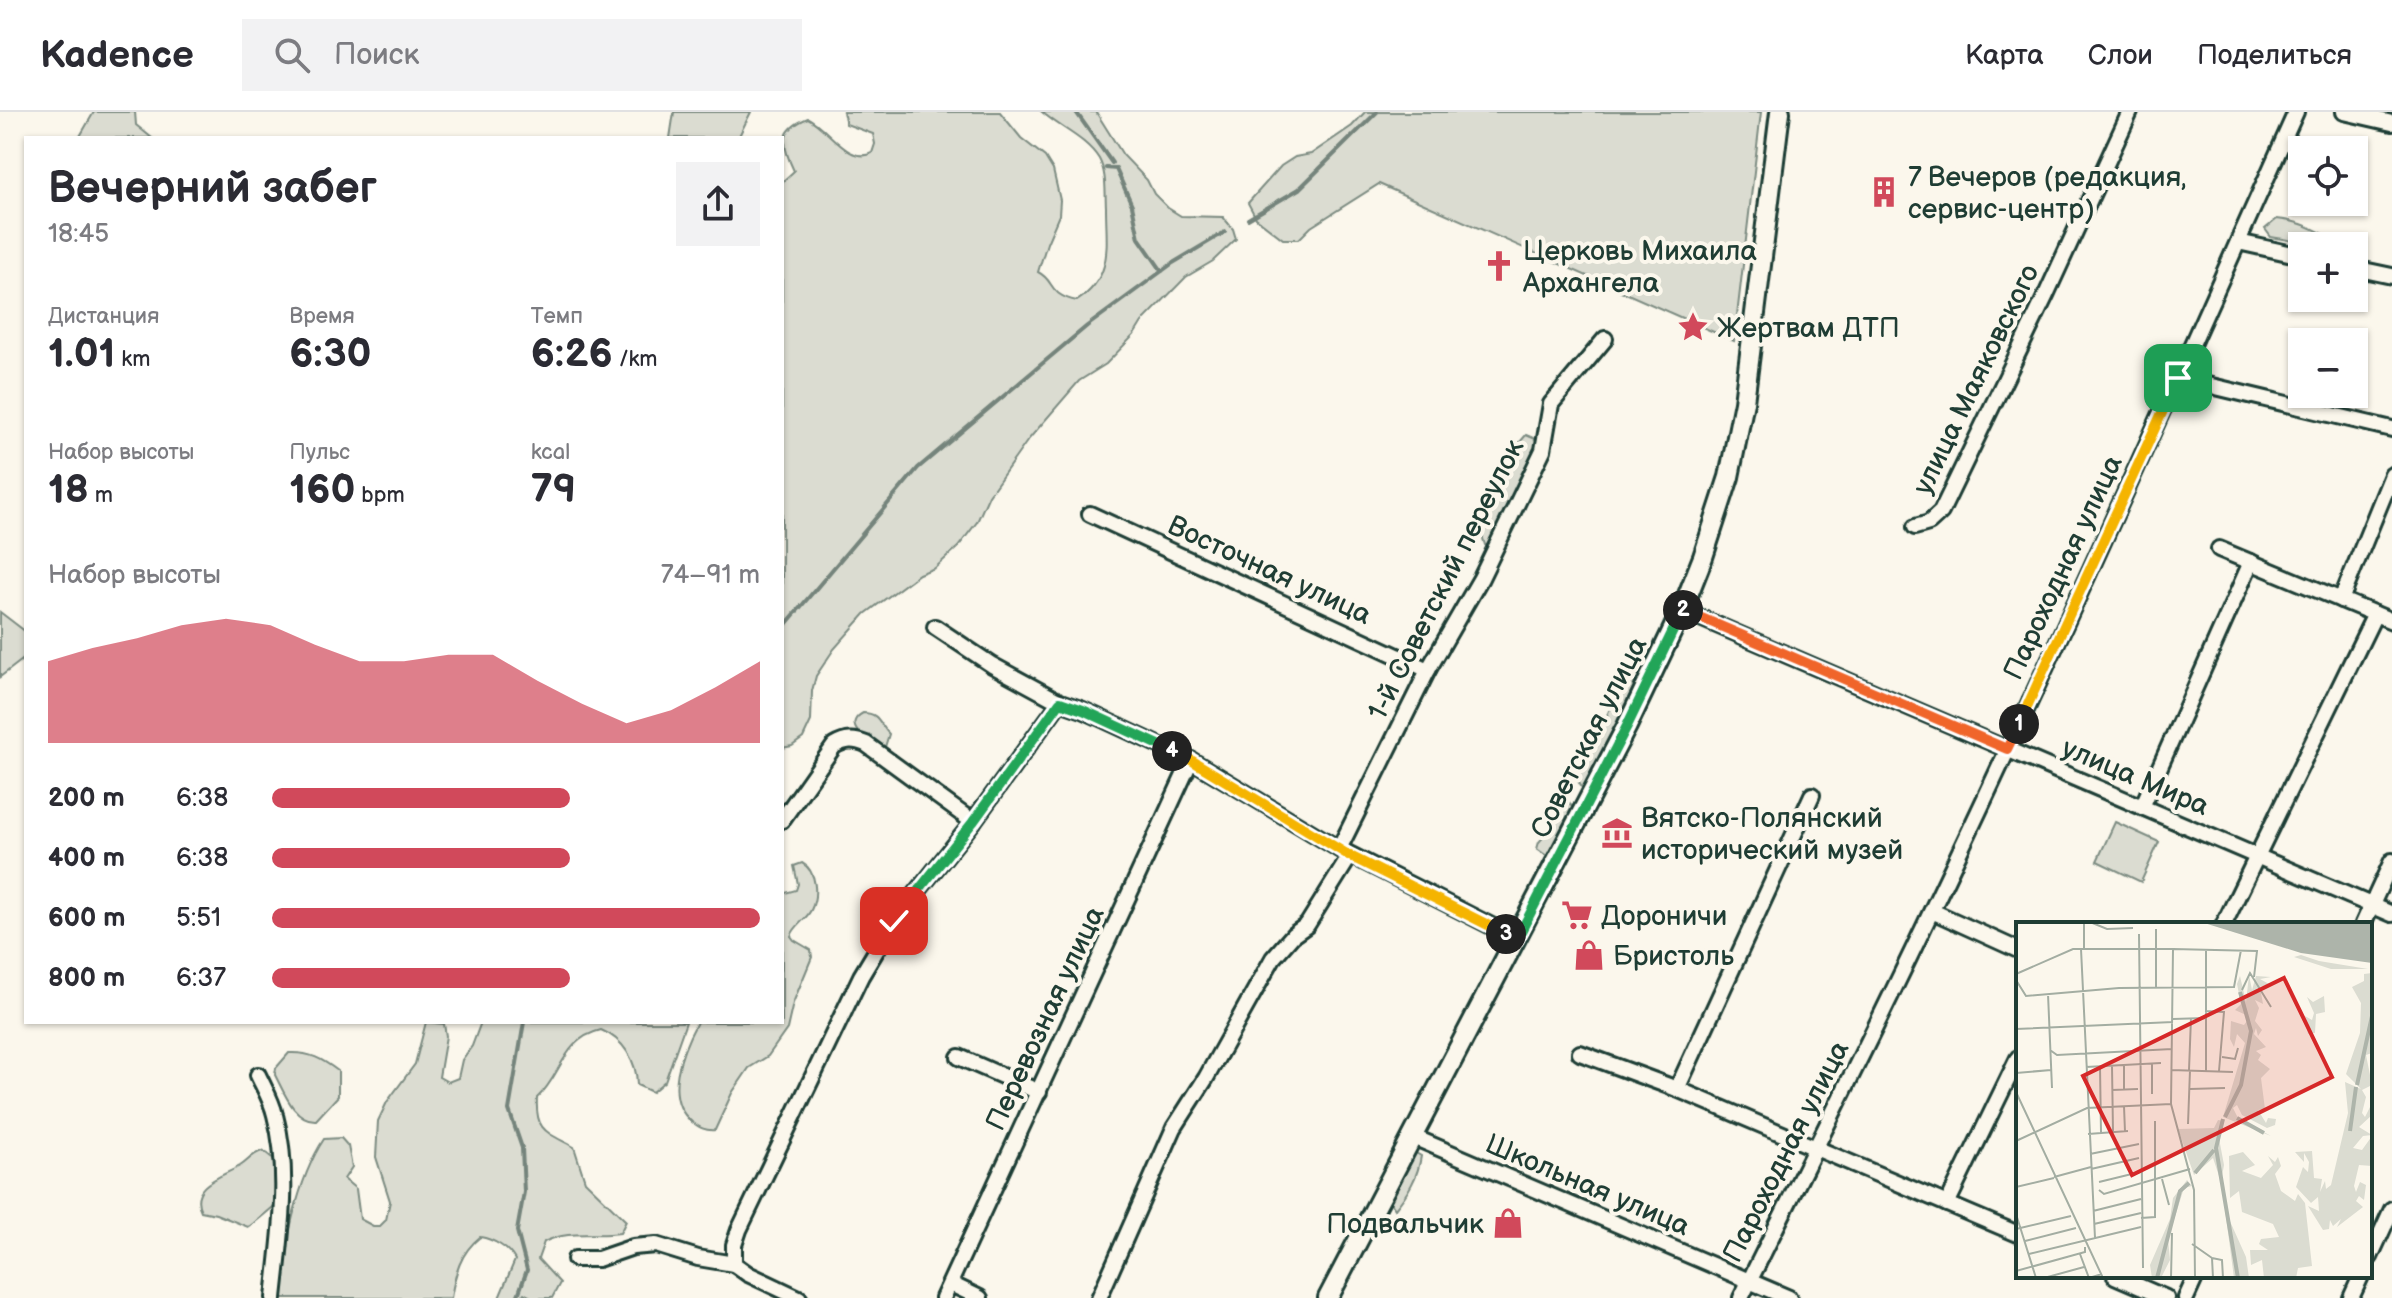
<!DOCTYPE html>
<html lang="ru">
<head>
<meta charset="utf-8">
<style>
  :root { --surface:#fff; --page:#f2f2f3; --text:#2b2b33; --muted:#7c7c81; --line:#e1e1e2; --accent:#d1495b }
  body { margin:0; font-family:"Balsamiq Sans",sans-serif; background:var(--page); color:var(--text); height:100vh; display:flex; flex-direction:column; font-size:30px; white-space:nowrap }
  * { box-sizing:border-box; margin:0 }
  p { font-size:26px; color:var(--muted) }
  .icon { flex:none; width:44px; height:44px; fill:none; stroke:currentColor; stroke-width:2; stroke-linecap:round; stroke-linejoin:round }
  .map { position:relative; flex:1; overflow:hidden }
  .panel { position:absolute; left:24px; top:24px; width:760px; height:888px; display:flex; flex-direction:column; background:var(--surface); border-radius:0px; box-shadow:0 2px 6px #0004 }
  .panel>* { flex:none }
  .tools { position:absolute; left:2288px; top:24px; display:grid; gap:16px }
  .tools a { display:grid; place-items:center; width:80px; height:80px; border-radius:0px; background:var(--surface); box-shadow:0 2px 6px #0004; font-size:40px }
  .pin { position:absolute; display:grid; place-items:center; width:68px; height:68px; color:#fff; margin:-34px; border-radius:16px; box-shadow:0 4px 12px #0006 }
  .km { position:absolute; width:40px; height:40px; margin:-20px; border-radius:50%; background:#222; color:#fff; font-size:22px; line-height:40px; text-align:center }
  .round { display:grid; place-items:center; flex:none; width:84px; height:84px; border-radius:0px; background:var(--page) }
  .headline { display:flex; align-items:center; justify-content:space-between; height:136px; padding:0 24px }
  h1 { font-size:44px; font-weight:700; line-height:60px }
  .figures { display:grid; grid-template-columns:repeat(3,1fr); gap:12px; height:136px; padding:8px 24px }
  .figures div { display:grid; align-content:center }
  .figures b { font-size:40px; font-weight:700 }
  .figures small { font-size:22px; font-weight:400 }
  .figures p { font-size:22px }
  .chart { height:224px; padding:16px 24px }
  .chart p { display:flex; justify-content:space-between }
  .chart svg { width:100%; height:144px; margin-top:8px; fill:var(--accent); opacity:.7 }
  ul { padding:0 24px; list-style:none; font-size:26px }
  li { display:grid; grid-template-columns:128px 96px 1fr; align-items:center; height:60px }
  li i { height:20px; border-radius:10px; background:var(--accent) }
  header { display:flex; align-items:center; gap:48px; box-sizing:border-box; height:112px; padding:0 40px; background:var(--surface); border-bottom:2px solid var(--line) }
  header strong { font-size:38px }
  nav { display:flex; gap:44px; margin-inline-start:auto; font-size:28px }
  .search { width:560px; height:72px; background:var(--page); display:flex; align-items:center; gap:20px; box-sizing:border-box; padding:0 28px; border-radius:0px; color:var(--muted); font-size:30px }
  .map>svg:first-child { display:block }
</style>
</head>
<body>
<header>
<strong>Kadence</strong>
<div class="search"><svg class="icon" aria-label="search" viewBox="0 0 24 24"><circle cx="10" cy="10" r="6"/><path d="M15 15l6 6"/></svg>Поиск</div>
<nav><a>Карта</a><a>Слои</a><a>Поделиться</a></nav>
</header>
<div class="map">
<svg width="2392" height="1186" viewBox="0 0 2392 1186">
  <rect width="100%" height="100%" fill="#fbf7ec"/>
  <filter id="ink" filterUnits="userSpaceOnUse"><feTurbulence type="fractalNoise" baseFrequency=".0125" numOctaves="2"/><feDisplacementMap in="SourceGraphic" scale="16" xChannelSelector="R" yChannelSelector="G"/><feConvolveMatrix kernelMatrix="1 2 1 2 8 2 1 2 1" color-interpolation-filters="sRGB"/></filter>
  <g filter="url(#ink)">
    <g fill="#dbdcd1" stroke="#7d8c82" stroke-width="2">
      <path d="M94,0h41l1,13 16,13h-73z"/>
      <path d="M674,0h77l-13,26h-68z"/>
      <path d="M843,0h157l21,26 24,19 8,13 7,30 -1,15 -12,28 -9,29c18,9 8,22 39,29 37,-25 29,-55 29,-94 -1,-16 1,-33 -7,-48 -13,-21 -39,-31 -57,-47h54l27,43 24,25 7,14 14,14 13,8 42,1 10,12 3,10 -23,22 -27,16 -44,45 -8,13 -28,29 -27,17 -51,59 -39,55 -12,27 -19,25 -23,21 -16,6 -54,40 -31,35 -18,27 -4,15 -1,30 -8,17 -11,8 -10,2v-566l12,-11c-12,-25 -16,-41 14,-53 21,11 41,47 64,35l3,-9 -2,-10 -27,-10z"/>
      <path d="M1365,0h396l-27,229 -355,-157 -68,43 -12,12h-16l-27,-21 -8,-15 33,-37 14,-9 16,-3 41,-28z"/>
      <path d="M2277,107c23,2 38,10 58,21l-1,6c-23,0 -41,-6 -63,-9l-6,-8z"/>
      <path d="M1526,323l12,5v10l-48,97 -5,-2c-15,-42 15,-80 41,-110z"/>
      <path d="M0,500l26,20v25l-26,20z"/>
      <path d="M1626,560l7,2 3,15 -47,94 -7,5 -9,-16 17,-18z"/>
      <path d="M863,601c17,0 16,11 26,21l-4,13 -7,2c-11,-9 -37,-24 -15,-36z"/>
      <path d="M1562,688l7,2 4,7 -19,43 -7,4 -10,-7 2,-7 16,-18z"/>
      <path d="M2115,710l44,20 -18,40 -44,-21z"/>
      <path d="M802,751c15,8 16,33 9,47 -5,10 -16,15 -20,26l3,4 17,10 1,7 -19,46 -6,26 -19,27 -19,12 -17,25 -17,37c-9,1 -15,-2 -23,-8 -30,-24 -10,-72 5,-100h85v-125l3,-4 11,-3 2,-6 -4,-18z"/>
      <path d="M426,910l18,2 2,12 -7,41 9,5 10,-4 4,-18 10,-14 9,-24h205l-21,59 -13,11 -15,-7c0,-24 -14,-46 -36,-55 -39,9 -39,46 -64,68 -2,34 10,34 37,49l11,34 41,40 -6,12c-27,4 -50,-4 -76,9l-6,17 22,24 -8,15h-19l-9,-5 -3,5h-22l16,-38c-6,-12 -22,-21 -35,-23 -20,16 -25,37 -29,61h-173c7,-50 18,-117 46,-159l17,-1 7,8 4,21 -8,12 12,10 4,30 13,7h7l6,-6 4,-19 -14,-44 2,-36 9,-19 28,-38z"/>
      <path d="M289,941c21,-1 33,6 49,18v25l-22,24c-22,1 -32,-28 -41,-45l1,-7z"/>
      <path d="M262,1039c20,7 16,33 17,51 -6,5 -25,22 -31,25l-32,-13 -15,-3c-13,-26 22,-35 39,-45 8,-5 12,-12 22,-15z"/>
      <path d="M1414,1040l7,4c-3,21 -13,37 -26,53l-6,-9z"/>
    </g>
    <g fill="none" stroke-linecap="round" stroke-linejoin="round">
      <g stroke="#74847b" stroke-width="4">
        <path d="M1076,0l36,51"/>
        <path d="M1106,56l10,1 16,36 7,33 23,33"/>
        <path d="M1248,107l51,-30 78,-77"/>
        <path d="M782,517l136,-161 169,-142 86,-63 52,-31"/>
        <path d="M517,1186l10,-28 -10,-39 7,-39 -2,-44 -13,-38 15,-88"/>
      </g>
      <defs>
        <g id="minor">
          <path d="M2344,0l48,11"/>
          <path d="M2238,130l64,14"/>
          <path d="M2354,156l38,8"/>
          <path d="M2178,266l214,51"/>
          <path d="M1090,402l338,156"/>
          <path d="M1915,415l14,-4 12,-11 105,-217 84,-183"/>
          <path d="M2219,437l173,72"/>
          <path d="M2341,488l51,-125"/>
          <path d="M1682,498l710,304"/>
          <path d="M935,515l57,38 68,37 23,8 108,50 148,89 178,90"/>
          <path d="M2142,695l109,-245"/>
          <path d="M782,708l52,-74c12,-7 20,-7 32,-2l107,78"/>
          <path d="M1339,737l89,-179 53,-92 62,-128 8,-46 54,-65"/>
          <path d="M1932,799l86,39"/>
          <path d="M2224,812l151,-310"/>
          <path d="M2363,812l29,-63"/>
          <path d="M1580,941l97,36 341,145"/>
          <path d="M959,945l80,35"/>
          <path d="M258,963c6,13 14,26 17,40 16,59 5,124 -1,183"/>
          <path d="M1677,977l135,-294"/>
          <path d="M1411,1024l378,162"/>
          <path d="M1947,1092l71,-146"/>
          <path d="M2370,1145l22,-48"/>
          <path d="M575,1147h23l35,-12 23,-2 42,13 36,6"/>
          <path d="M2115,1164l51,22"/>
          <path d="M951,1172l29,14"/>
          <path d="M799,1186l-51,-24 -14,-10v-19l5,-15 122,-254 33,-55 79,-99 87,-120"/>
          <path d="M943,1186l248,-538"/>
          <path d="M1099,1186l75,-170 32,-50 67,-120 20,-23 14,-10 43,-69"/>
          <path d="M1741,1186c63,-128 128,-255 189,-384 127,-265 246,-534 366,-802"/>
          <path d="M2186,1186l10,-22"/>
          <path d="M2351,1186l10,-22"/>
        </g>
        <path id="tertiary" d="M1328,1186l299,-572 55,-116 21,-53 26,-80 15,-75 36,-290"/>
      </defs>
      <use href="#minor" stroke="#1f3d34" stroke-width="20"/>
      <use href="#tertiary" stroke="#1f3d34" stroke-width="24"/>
      <use href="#minor" stroke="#fbf7ec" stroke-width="14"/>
      <use href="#tertiary" stroke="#fbf7ec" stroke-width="18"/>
    </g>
  </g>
  <g fill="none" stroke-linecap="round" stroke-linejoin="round" filter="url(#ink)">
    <defs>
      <path id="split-1" d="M2019,612l159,-346"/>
      <path id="split-2" d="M1683,498l324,139 12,-25"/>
      <path id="split-3" d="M1506,822l11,5 110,-213 56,-116"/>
      <path id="split-4" d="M1172,639l19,9 159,96 156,78"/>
      <path id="split-5" d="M894,809l79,-99 87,-120 23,8 89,41"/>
    </defs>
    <use href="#split-1" stroke="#fff" stroke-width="16"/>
    <use href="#split-2" stroke="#fff" stroke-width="16"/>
    <use href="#split-3" stroke="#fff" stroke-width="16"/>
    <use href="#split-4" stroke="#fff" stroke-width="16"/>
    <use href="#split-5" stroke="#fff" stroke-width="16"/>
    <use href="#split-1" stroke="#f5b400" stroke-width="10"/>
    <use href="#split-2" stroke="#f0652b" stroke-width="10"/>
    <use href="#split-3" stroke="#22a559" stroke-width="10"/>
    <use href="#split-4" stroke="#f5b400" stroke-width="10"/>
    <use href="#split-5" stroke="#22a559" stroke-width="10"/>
  </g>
  <defs>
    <symbol id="building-bare" viewBox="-9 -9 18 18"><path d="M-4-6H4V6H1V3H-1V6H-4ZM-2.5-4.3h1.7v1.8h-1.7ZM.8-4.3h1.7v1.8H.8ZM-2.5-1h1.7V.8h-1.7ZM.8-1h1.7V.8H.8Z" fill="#d1495b" stroke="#fbf7ec" stroke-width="2.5" paint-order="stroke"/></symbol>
    <symbol id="church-bare" viewBox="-9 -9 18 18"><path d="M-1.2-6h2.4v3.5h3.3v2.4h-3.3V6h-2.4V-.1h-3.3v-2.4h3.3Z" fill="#d1495b" stroke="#fbf7ec" stroke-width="2.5" paint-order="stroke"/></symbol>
    <symbol id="sight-bare" viewBox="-9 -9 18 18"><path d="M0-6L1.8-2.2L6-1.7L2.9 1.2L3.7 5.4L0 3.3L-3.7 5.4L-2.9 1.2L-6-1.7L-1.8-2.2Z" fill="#d1495b" stroke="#fbf7ec" stroke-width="2.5" paint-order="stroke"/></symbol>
    <symbol id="museum-bare" viewBox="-9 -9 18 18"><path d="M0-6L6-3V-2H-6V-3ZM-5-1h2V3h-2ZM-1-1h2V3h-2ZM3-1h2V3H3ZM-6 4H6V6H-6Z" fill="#d1495b" stroke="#fbf7ec" stroke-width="2.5" paint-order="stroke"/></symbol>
    <symbol id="supermarket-bare" viewBox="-9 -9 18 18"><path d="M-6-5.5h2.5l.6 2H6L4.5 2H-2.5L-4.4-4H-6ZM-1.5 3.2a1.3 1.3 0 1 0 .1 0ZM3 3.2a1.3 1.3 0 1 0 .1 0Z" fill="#d1495b" stroke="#fbf7ec" stroke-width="2.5" paint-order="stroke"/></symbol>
    <symbol id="shop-bare" viewBox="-9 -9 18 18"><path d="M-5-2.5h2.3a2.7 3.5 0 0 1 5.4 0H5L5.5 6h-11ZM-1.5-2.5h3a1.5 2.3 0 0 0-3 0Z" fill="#d1495b" stroke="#fbf7ec" stroke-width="2.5" paint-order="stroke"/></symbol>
  </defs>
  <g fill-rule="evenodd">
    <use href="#building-bare" x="1862" y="58" width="44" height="44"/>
    <use href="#church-bare" x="1477" y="132" width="44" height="44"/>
    <use href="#sight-bare" x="1671" y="193" width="44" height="44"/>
    <use href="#museum-bare" x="1595" y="699" width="44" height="44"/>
    <use href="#supermarket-bare" x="1555" y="781" width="44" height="44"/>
    <use href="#shop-bare" x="1567" y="821" width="44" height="44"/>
    <use href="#shop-bare" x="1486" y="1089" width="44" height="44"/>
  </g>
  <g text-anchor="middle" stroke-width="8" stroke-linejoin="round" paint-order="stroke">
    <g font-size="28" fill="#1f3d34" stroke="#fbf7ec" text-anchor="start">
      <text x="1908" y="74">7 Вечеров (редакция,<tspan x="1908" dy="32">сервис-центр)</tspan></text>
      <text x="1523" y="148">Церковь Михаила<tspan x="1523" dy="32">Архангела</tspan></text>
      <text x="1717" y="225">Жертвам ДТП</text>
      <text x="1641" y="715">Вятско-Полянский<tspan x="1641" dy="32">исторический музей</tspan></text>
      <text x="1601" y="813">Дороничи</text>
      <text x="1613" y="853">Бристоль</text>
      <text x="1484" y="1121" text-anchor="end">Подвальчик</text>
    </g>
    <g font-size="28" fill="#1f3d34" stroke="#fbf7ec">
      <text transform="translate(1975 267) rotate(-64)" y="10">улица Маяковского</text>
      <text transform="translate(2062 455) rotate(-65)" y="10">Пароходная улица</text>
      <text transform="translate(1270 457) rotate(25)" y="10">Восточная улица</text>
      <text transform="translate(1445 467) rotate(-63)" y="10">1-й Советский переулок</text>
      <text transform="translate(1588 625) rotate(-63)" y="10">Советская улица</text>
      <text transform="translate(2136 664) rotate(23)" y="10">улица Мира</text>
      <text transform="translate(1044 906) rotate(-65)" y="10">Перевозная улица</text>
      <text transform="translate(1785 1039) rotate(-63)" y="10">Пароходная улица</text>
      <text transform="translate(1588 1072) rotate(23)" y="10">Школьная улица</text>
    </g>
  </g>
  <g transform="translate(2016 810)">
    <rect width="356" height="356" fill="#fbf7ec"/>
    <path d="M285,33l18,6 49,8h-37l-37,-12zM356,51v80l-6,2 6,30 -10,5 4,7 -4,16 3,4 5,-10 2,8 -13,12 13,8 -9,1 -10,12 9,2 10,-14v30l-13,-1 -5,21 2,6 4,-10 6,3 -2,15 -5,-4 -3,5 7,6 -26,20 4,-8 -8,7 -3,-6 -1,9 -6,1 -15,-24 11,5 -1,-14 -7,6 -15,-16 7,-20 5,5 1,-10 -5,-9v9l-9,-10 17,-1 2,27 8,1 -2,13 5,-11 1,8 5,-4 17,-72 -3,-31 16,7 -15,-15 14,-41 1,-30 -9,-16 12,-6v-7zM233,53l3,15 4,-14 15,1 -11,2 9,5 -9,3 3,17 -8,-4 4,8 -4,13 7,9 -4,6 -2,-8 -2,6 12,13 -10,4 5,4 -3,5 12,9 -9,9 4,31 -7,1 8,13 2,-5 8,1 -1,6 -8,3 -25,-13 -5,-10 -4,3 5,10 33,18 -48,-19 22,-74 -8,-9 -3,13 -4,-8 1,-18 13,4 3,-4 -1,-6 -11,-5 6,-6 -4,-20 3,-8 6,26zM308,74l1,16 -9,2 -1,19 -7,1 -3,-18 7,4 2,-7 -7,-16 6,5zM202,198l6,1 -6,12 6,32 -3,17 -8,-24 -19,17 -16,-46 36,-1zM227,230l12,13 -13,6 19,7 12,-13 -5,-9 7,6 3,-5 3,9 -6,8 6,17 14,10 3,-7 7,9 7,63 -14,2 -2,10h-32l-2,-18 -11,5 -1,-15h18l-9,-6 2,-5 18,-2 -6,-13 -31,-12 -3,-21 -9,7 -1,-42zM171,258l5,6 -8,2 -16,51 2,21 -9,18h-9l-2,-13 20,-46 3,-21zM209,288l21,47 3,21h-15z" fill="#dbdcd1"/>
    <path d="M185,0h171v41l-71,-10z" fill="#adb4aa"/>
    <path fill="none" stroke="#adb4aa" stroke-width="4" d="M341,163l15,-69M209,195l16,-32 10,-54 -11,-39M221,196l27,15M207,197l-7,29 22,130M334,209l6,-44M179,251l19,-23M141,356l23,-87 9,-8"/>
    <path fill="none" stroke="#a3ada2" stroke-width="2" d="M68,0v27M74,0l17,7 26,-1M140,7v58M123,12l4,334M65,27l14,289M157,27l-2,155 23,86 1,88M190,27v123M0,52l57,-25h100l84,2 -3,26M0,58l10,16 93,-8 115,-1 7,-37M226,68l8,-17 21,34M32,72l4,94M189,89l19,1 -5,59M157,97l32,-1M0,107l157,-7M34,128l7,5 115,-6M206,135l13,2 3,-11M136,142v30M84,144l1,67M96,144l1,66M70,145l75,-4M155,148l62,2M173,148l2,-52M0,151l35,-3M174,167l35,-1M96,168l26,-1M108,168v-25M0,170l87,186M108,184l1,26M172,202l2,-54M72,212l40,-3M0,219l71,-33 84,-4M74,232l49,-10M75,247l48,-11M38,255l37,-10M146,257l7,26M83,260l41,-10M0,265l38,-9M83,268l5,4 86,-25M77,289l48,-12M0,292l20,64M125,296l14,-1v-96M78,302l47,-11M0,307l55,-13M9,319l51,-13M176,322l20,14 1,20M13,332l112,-27M64,332l9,24 13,-4M196,336l10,2 1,18M0,349l69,-19v-5M28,356l40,-11M155,356l1,-45"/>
    <path fill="#d62828" fill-opacity="0.15" stroke="#d62828" stroke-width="4" d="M268,56l48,99 -200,98 -49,-99z"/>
    <rect width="356" height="356" fill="none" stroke="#1f3d34" stroke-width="4"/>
  </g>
</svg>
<div class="tools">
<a><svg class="icon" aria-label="locate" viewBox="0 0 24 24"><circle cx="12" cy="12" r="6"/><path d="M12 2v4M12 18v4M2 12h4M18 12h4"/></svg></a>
<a>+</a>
<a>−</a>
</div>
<div class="pin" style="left:2178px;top:266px;background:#1e9e55"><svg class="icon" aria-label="arrive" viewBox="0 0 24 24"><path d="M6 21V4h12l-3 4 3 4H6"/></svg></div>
<div class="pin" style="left:894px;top:809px;background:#d93025"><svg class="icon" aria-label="check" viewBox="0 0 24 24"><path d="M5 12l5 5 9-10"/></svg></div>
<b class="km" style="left:2019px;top:612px">1</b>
<b class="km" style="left:1683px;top:498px">2</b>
<b class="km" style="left:1506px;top:822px">3</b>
<b class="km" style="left:1172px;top:639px">4</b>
<section class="panel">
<div class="headline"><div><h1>Вечерний забег</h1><p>18:45</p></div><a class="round"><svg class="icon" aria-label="share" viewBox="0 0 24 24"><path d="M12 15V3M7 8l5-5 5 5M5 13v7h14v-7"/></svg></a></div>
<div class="figures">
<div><p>Дистанция</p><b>1.01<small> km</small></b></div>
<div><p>Время</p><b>6:30</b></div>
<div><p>Темп</p><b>6:26<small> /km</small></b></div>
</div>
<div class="figures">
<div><p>Набор высоты</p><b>18<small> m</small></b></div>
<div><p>Пульс</p><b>160<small> bpm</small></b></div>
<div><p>kcal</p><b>79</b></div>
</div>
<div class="chart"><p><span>Набор высоты</span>74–91 m</p>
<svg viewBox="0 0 160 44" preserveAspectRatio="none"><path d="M0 44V19L10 15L20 12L30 8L40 6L50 8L60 14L70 19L80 19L90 17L100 17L110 25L120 32L130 38L140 34L150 27L160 19V44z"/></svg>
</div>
<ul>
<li><b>200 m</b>6:38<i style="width:61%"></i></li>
<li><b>400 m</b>6:38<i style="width:61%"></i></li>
<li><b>600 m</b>5:51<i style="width:100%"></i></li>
<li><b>800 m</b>6:37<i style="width:61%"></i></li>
</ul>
</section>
</div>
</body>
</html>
